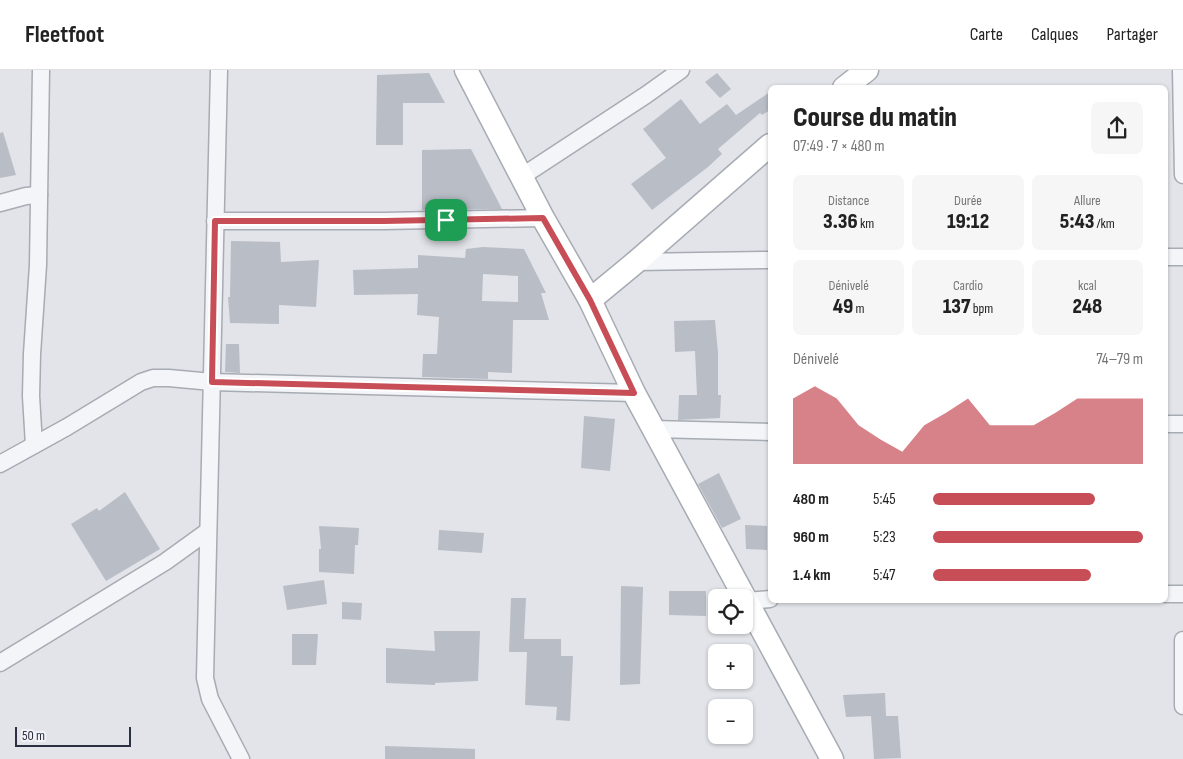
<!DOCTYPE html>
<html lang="fr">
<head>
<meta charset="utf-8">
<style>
  :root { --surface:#fff; --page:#f6f6f6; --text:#222; --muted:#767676; --line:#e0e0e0; --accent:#c74e57 }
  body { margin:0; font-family:"Sofia Sans Condensed",sans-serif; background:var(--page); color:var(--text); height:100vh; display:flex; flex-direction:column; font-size:19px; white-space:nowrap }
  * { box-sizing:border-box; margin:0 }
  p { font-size:16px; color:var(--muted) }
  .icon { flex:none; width:28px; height:28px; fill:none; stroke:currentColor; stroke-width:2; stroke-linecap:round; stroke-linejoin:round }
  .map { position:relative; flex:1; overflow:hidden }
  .sheet { position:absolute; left:768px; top:15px; width:400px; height:518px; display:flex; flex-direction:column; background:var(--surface); border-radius:8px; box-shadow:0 1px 4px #0004 }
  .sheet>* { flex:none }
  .fabs { position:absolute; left:708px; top:519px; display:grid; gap:10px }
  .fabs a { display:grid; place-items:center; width:45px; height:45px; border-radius:8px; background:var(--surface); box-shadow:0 1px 4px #0004; font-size:25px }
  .scale { position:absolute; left:15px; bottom:12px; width:116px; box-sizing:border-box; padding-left:5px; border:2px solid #2b3140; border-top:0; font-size:14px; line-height:18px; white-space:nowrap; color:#2b3140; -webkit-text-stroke:4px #f1f3f7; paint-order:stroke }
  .pin { position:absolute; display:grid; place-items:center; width:42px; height:42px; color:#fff; margin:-21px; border-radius:10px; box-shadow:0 2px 8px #0006 }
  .round { display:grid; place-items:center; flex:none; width:52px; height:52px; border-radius:8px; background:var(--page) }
  .summary { display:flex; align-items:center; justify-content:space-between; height:85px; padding:0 25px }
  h1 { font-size:28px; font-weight:800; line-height:38px }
  .stats { display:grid; grid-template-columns:repeat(3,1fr); gap:8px; height:85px; padding:5px 25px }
  .stats div { display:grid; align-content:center; border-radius:8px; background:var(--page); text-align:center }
  .stats b { font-size:21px; font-weight:800 }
  .stats small { font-size:14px; font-weight:400 }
  .stats p { font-size:14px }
  .chart { height:140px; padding:10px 25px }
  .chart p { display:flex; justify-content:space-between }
  .chart svg { width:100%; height:90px; margin-top:5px; fill:var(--accent); opacity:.7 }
  ul { padding:0 25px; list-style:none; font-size:16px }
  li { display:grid; grid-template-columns:80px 60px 1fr; align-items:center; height:38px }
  li i { height:12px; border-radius:6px; background:var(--accent) }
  header { display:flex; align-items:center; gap:30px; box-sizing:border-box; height:70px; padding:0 25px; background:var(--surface); border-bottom:1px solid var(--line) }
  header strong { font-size:24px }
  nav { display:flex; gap:28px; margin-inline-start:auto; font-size:18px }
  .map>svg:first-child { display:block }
</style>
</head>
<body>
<header>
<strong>Fleetfoot</strong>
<nav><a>Carte</a><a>Calques</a><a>Partager</a></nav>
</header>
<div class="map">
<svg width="1183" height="689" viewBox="0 0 1183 689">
  <rect width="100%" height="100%" fill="#e2e4e9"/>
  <g fill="#b9bdc6" fill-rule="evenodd">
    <path d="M429,3l16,30h-42v42h-27l1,-70z"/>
    <path d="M717,3l14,16 -11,9 -15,-16z"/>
    <path d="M770,22v18l-8,5 -2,-2 -42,36 4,5 -14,13 -56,43 -21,-26 35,-26 -23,-29 38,-30 19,25 27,-20 9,11z"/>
    <path d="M3,62l13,43 -16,3v-45z"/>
    <path d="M471,79l31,60 -80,1v-60z"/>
    <path d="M231,171l49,1 1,20 38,-2 -3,47 -37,-2v19l-49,-1 -2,-26h2z"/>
    <path d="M483,177l41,2 22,44h-5l8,27h-36l-1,53 -24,-1v7l-66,-2 1,-23h14l2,-37 -22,-2 1,-21 -64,1 -1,-25 65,-2v-13l47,3 1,-9zM483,204l35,2v26l-36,-1z"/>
    <path d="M715,250l3,33v42h3l-1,23 -42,2 1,-25h18l-2,-44 -20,1 -1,-31z"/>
    <path d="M226,274h13l1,29 -15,-1z"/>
    <path d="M584,346l31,3 -5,52 -29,-3z"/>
    <path d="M719,403l22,46 -19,9 -24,-44z"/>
    <path d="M125,422l35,57 -54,32 -35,-57 26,-16 2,3z"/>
    <path d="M745,455l22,1v24l-21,-1z"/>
    <path d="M319,456l40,2 -1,17h-3l-1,29 -35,-2v-23h2z"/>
    <path d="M439,460l45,3 -2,20 -44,-3z"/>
    <path d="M324,510l3,24 -40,6 -4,-24z"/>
    <path d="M621,516l22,1 -3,97 -20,1z"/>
    <path d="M669,521h37v25l-37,-1z"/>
    <path d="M511,528h15l-2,41h37v17h12l-3,65 -14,-1 1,-13 -32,-2 2,-53h-18z"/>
    <path d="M342,532l20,1 -1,17 -19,-1z"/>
    <path d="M434,561h46l-2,50 -43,2v2l-49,-2v-35l49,3z"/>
    <path d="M292,564h26l-2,31h-24z"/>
    <path d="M885,623l1,23h12l3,42 -27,1 -3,-43 -25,1 -3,-22z"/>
    <path d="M385,676l90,3v10h-90z"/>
  </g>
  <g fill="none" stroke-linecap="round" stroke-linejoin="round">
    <defs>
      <g id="street">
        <path d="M219,0l-14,608 5,21 31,60"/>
        <path d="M1181,0l2,105"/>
        <path d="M521,107l125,-82 35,-25"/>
        <path d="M0,133l26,-7 13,-1"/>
        <path d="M215,151h169l159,-3"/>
        <path d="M1165,187h18"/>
        <path d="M636,192l134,-2"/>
        <path d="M1165,354h18"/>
        <path d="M653,359l117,3"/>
        <path d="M34,375l-3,-49 1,-42 6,-89 3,-195"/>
        <path d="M0,394l67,-37 74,-45 12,-4h16l43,4 422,11"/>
        <path d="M1165,524h18"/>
        <path d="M747,531l23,-2"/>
        <path d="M1183,570v66"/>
        <path d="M0,593l165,-101 43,-31"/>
      </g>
      <g id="secondary">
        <path d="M466,0l77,148 47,82 44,93 198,366"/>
        <path d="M844,18l23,-18"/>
        <path d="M590,230l46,-38 134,-117"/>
      </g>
    </defs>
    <use href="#street" stroke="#a7abb3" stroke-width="19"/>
    <use href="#secondary" stroke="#a7abb3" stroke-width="25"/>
    <use href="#street" stroke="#f4f5f8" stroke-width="16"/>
    <use href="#secondary" stroke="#fff" stroke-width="22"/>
  </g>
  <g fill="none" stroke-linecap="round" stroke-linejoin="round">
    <defs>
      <path id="route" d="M543,148l47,82 44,93 -422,-11 3,-161h169z"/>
    </defs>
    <use href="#route" stroke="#fff" stroke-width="10"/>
    <use href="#route" stroke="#c74e57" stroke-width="6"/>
  </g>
</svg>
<div class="fabs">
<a><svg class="icon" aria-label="locate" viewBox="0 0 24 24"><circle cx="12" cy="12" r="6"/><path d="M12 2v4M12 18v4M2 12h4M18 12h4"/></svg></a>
<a>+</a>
<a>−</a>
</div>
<div class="scale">50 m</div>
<div class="pin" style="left:446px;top:150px;background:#1e9e55"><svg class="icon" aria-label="arrive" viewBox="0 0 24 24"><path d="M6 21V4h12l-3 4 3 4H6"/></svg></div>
<section class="sheet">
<div class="summary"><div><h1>Course du matin</h1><p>07:49 · 7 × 480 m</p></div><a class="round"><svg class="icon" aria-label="share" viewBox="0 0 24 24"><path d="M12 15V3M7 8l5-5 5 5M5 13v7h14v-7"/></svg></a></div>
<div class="stats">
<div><p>Distance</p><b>3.36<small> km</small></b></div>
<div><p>Durée</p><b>19:12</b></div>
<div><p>Allure</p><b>5:43<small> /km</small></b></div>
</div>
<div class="stats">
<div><p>Dénivelé</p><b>49<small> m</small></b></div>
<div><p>Cardio</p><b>137<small> bpm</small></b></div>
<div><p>kcal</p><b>248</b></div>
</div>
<div class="chart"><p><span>Dénivelé</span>74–79 m</p>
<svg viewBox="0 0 160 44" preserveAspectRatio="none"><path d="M0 44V12L10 6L20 12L30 25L40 32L50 38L60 25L70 19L80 12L90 25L100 25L110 25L120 19L130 12L140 12L150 12L160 12V44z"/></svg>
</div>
<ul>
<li><b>480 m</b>5:45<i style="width:77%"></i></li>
<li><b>960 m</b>5:23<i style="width:100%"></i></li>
<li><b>1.4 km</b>5:47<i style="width:75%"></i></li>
</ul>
</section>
</div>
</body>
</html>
